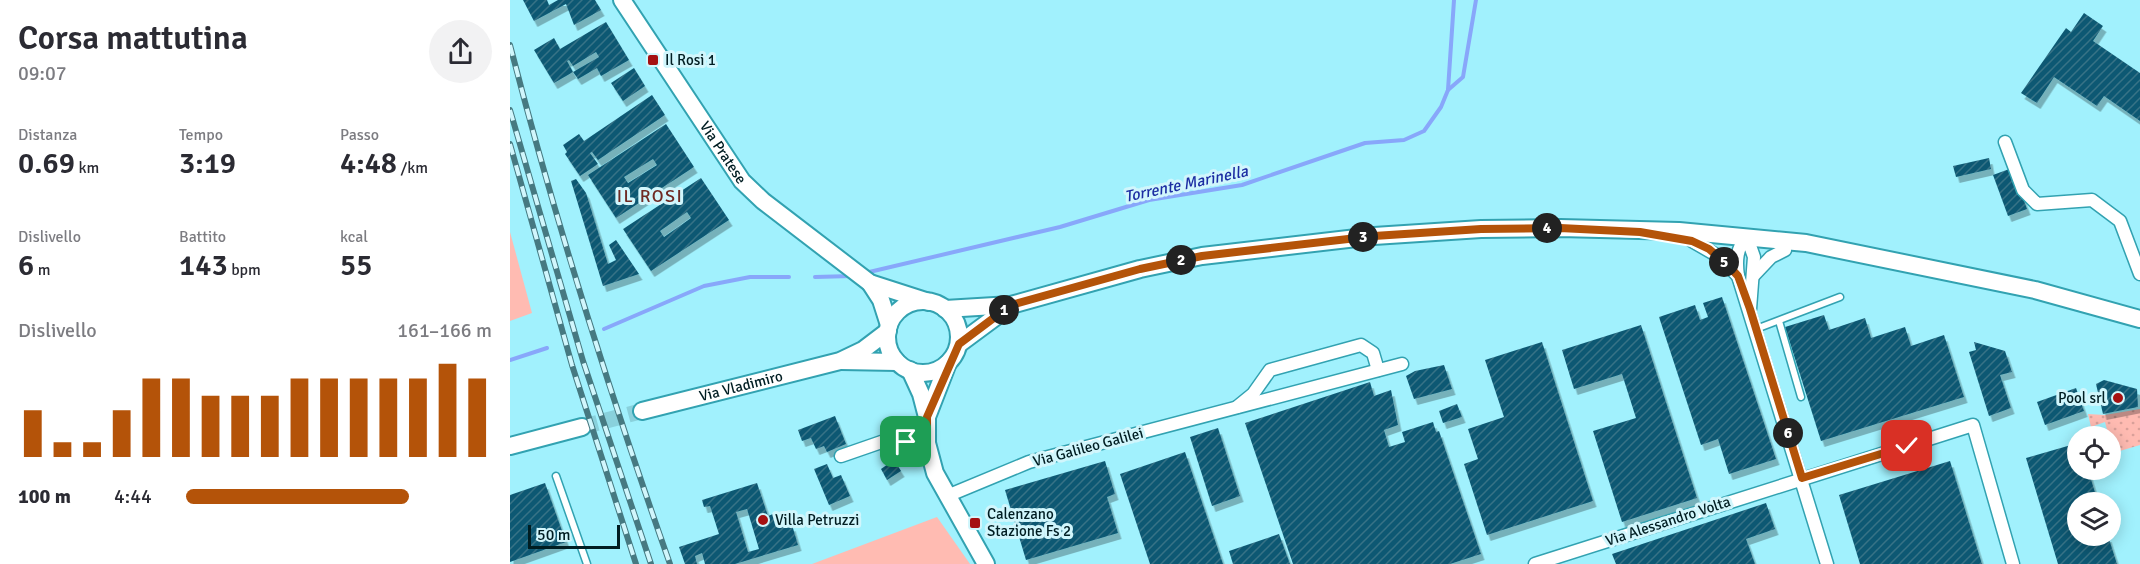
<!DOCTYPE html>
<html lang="it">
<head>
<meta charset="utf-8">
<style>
  :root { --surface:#fff; --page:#f2f2f3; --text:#2b2b33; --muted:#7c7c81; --accent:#b45309 }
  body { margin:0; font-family:Signika,sans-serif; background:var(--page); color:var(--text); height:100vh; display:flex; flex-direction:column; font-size:22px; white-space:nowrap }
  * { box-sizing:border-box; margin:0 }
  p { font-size:20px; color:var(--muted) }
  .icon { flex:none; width:33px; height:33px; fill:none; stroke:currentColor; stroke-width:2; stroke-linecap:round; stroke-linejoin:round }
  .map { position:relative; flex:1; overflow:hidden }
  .drawer { display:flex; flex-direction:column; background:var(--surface); width:510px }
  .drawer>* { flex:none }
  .buttons { position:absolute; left:1557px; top:426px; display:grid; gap:12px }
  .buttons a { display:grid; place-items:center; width:54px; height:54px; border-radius:50%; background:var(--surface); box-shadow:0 3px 15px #0003; font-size:30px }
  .scale { position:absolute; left:18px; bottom:15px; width:92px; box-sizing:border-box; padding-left:6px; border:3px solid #001d22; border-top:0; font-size:16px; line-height:21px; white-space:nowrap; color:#001d22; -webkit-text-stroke:4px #d1f6fc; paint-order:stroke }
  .pin { position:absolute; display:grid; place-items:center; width:51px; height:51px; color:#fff; margin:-26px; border-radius:12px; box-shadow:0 3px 9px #0006 }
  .km { position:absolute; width:30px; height:30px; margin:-15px; border-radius:50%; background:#222; color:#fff; font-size:16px; line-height:30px; text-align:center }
  .round { display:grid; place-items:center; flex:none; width:63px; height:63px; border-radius:32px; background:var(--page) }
  .overview { display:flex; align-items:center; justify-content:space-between; height:102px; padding:0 18px }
  h1 { font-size:33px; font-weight:600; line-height:45px }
  .figures { display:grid; grid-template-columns:repeat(3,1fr); gap:9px; height:102px; padding:6px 18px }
  .figures div { display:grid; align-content:center }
  .figures b { font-size:30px; font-weight:600 }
  .figures small { font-size:16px; font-weight:400 }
  .figures p { font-size:16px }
  .chart { height:168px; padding:12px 18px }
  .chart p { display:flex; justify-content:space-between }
  .chart svg { width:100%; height:108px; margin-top:6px; stroke:var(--accent); stroke-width:6 }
  ul { padding:0 18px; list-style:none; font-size:20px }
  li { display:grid; grid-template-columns:96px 72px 1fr; align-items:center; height:45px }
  li i { height:15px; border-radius:8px; background:var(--accent) }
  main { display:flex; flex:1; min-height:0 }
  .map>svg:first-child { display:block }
</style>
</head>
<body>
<main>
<section class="drawer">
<div class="overview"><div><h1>Corsa mattutina</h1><p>09:07</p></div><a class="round"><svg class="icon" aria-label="share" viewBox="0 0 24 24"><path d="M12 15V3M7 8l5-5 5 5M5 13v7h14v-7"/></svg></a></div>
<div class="figures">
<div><p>Distanza</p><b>0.69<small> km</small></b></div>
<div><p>Tempo</p><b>3:19</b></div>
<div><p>Passo</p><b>4:48<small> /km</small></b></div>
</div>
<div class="figures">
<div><p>Dislivello</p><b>6<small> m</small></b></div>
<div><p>Battito</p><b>143<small> bpm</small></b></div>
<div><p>kcal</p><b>55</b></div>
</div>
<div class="chart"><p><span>Dislivello</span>161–166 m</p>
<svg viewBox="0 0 160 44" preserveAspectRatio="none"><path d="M5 44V25M15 44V38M25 44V38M35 44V25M45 44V12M55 44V12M65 44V19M75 44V19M85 44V19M95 44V12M105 44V12M115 44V12M125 44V12M135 44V12M145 44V6M155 44V12"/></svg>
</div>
<ul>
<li><b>100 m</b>4:44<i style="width:73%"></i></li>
</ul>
</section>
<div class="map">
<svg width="1630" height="564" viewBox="0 0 1630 564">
  <defs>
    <pattern id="grass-dots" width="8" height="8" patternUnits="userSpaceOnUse" patternTransform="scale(1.5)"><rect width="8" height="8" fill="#ffbbb2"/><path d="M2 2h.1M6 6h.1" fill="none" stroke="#d9a099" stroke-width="1.8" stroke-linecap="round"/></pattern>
    <pattern id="building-hatch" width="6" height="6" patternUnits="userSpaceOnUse" patternTransform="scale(1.5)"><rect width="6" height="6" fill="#0e5973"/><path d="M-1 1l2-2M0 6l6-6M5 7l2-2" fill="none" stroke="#377286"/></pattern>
    <filter id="shadow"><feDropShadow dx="3.5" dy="6" stdDeviation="0" flood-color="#0004"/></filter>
  </defs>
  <rect width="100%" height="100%" fill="#a1f1fd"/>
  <path fill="url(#grass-dots)" d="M1630,409v36l-27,8 -8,-31 -14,5 -3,-13 17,1z"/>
  <g fill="#ffbbb2">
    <path d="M0,232l22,81 -22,8z"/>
    <path d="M427,517l33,47h-158z"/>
  </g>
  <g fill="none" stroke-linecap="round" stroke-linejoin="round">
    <g stroke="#88a7fa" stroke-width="4">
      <path d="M938,90l15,-13 13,-77"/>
      <path d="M355,273l195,-46 89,-27 93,-15 123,-42 39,-3 20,-9 17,-24 7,-17 6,-90"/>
      <path d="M305,277l37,-1"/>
      <path d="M94,329l100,-43 46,-9h39"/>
      <path d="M0,360l37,-12"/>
    </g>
  </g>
  <g fill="url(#building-hatch)" fill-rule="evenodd" filter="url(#shadow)">
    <path d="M13,0h24l2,5 9,-5h37l6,10 -27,15 -8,-21 -32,17z"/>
    <path d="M1574,13l19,13 -10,15 47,32v48l-36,-25 -7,10 -43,-29 -17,26 -16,-10 45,-65 5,4z"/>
    <path d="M96,22l23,38 -28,16 -4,-8 -19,11 -5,-7 -19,11 -20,-33 20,-12 6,11zM86,52l3,5 -26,15 -6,-11 2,-1 4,6z"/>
    <path d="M124,68l11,18 -22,15 -12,-18z"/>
    <path d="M142,95l13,20 -67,45 -6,-8 -2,1 8,11 -18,12 -15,-22 2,-2 -4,-7 16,-11 5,7z"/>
    <path d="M156,124l28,43 -78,51 -28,-43zM143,159l4,6 -29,18 -4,-6z"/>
    <path d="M1479,158l2,11 -35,8 -3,-11z"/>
    <path d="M1502,168l15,41 -19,7 -15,-41z"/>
    <path d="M191,178l28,42 -78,51 -28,-42zM177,212l4,6 -27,19 -4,-6z"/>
    <path d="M66,179l10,14 22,71 8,-4 -7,-15 7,-5 23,34 -36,12 -32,-105z"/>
    <path d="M1212,297l54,162 -47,15 -11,-35 -17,6 -42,-128 36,-12 5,15 8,-3 -5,-14z"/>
    <path d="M1314,315l5,15 36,-12 6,20 34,-11 6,19 33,-11 20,62 -143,44 -36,-114z"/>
    <path d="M1131,325l56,173 -75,24 -29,-91 43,-13 -14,-44 -48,15 -12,-39z"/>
    <path d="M1032,342l51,159 -106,34 -23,-71 14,-5 -10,-30 36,-12 -19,-57z"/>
    <path d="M1464,342l31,9 7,21 -12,3 11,33 -22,8 -20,-64 7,-2z"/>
    <path d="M934,365l8,24 -38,10 -8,-23 9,-5z"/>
    <path d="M1594,380l33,9 1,18 -35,7 -7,-30z"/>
    <path d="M860,382l4,14 17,-6 7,35 -14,5 5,17 16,-5 -3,-10 31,-10 3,10 3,-1 42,123 -31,10h-157l-48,-141z"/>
    <path d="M1566,388l8,23 -39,14 -8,-23z"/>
    <path d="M947,404l5,13 -19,6 -4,-12z"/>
    <path d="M325,416l11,28 -19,8 -3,-6 -8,3 -5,-11 -9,3 -4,-11z"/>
    <path d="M708,428l22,68 -28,10 -22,-69z"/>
    <path d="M1568,443v27h10l10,32h-20v34h30l9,28h-59l-32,-106z"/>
    <path d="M675,452l38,112h-73l-30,-90z"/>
    <path d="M384,460l7,11 -14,9 -6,-11z"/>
    <path d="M595,461l10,33 -8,3 11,36 -92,27 -21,-70z"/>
    <path d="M1440,461l32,103h-122l-21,-69z"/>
    <path d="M317,464l6,14 8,-3 9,21 -21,9 -15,-36z"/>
    <path d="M35,483l21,59 -56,20v-67z"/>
    <path d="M247,483l11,33 5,-2 4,11 5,-2 2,5 8,-3 6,20 -63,19h-30l-3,-11 -7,3 2,8h-12l-6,-17 40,-13 -9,-28 -6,1 -2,-7zM237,509l12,40 -11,3 -12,-40z"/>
    <path d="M1256,503l9,26 -29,10 9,25h-139l-4,-10z"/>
    <path d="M769,534l11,30h-57l-4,-13z"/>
  </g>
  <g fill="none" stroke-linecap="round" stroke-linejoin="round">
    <path stroke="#89d1dc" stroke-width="16" stroke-dasharray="16 8" stroke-linecap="butt" d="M72,427l60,-16"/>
    <defs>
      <g id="service">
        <path d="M1269,321l22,76"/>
        <path d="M1246,329l84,-32"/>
        <path d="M46,476l31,88"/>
      </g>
      <g id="minor">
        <path d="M1495,142l18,48 14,14 55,-4 28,21 20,53"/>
        <path d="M1182,241l26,15 20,20"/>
        <path d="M1243,276l18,-19 14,-7"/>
        <path d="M1240,309l4,-52 -7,-20c-11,11 -11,25 -9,39l89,288"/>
        <path d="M727,407l16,-13 17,-24 91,-25 12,8 5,17"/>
        <path d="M331,456l52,-18 14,5h20"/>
        <path d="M437,496l82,-34 373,-98"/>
        <path d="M1025,564l438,-139 40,139"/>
      </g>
      <g id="secondary">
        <path id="s1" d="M112,0l120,181 21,20 107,82 59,19"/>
        <path d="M360,283l11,17 8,25"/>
        <circle cx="413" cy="337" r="36"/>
        <path d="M435,309l66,-4 129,-36 62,-13 172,-20 107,-7 79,-1 119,3 127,12 229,47 105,29"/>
        <path d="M449,344l50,-37"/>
        <path d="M331,361l56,1"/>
        <path d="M400,370l11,24 6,23v26l8,30 51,91"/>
        <path id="s2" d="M132,411l198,-50 23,-11 25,-19"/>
        <path d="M417,417l21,-54"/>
        <path d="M0,446l72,-19"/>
      </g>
    </defs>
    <use href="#service" stroke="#32a2b1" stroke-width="9"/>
    <use href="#minor" stroke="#32a2b1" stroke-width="15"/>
    <use href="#secondary" stroke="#32a2b1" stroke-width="20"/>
    <use href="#service" stroke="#fff" stroke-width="6"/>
    <use href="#minor" stroke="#fff" stroke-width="12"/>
    <use href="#secondary" stroke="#fff" stroke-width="16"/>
    <defs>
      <g id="rail">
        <path d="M0,45c45,175 100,349 160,519"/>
        <path d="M0,110l73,251 68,203"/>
        <path d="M0,144l62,221 64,199"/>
      </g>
    </defs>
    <use href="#rail" stroke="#467981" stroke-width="6"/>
    <use href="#rail" stroke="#d1f6fc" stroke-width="4" stroke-dasharray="11" stroke-linecap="butt"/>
  </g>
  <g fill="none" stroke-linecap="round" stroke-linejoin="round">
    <defs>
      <path id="route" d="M396,442l21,1v-26l32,-73 52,-39 129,-36 62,-13 172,-20 107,-7 79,-1 80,4 52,9 17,8 18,15 11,12 12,33 52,169 105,-32"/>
    </defs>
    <use href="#route" stroke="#fff" stroke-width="12"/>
    <use href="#route" stroke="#b45309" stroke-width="8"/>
  </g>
  <g fill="#a51011" stroke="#d1f6fc" stroke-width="2">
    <rect x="137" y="54" width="12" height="12" rx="3"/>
    <circle cx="1608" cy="398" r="6"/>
    <circle cx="253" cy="520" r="6"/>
    <rect x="459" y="517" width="12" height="12" rx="3"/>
  </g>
  <g text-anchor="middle" stroke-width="6" stroke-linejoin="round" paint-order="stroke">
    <g font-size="15" fill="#001d22" stroke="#d1f6fc" text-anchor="start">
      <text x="155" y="65">Il Rosi 1</text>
      <text x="1596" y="403" text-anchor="end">Pool srl</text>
      <text x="477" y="519">Calenzano<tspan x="477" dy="17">Stazione Fs 2</tspan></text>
      <text x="265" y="525">Villa Petruzzi</text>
    </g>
    <g font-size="15" fill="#001d22" stroke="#d1f6fc">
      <text dy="5" stroke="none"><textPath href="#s1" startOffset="183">Via Pratese</textPath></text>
      <text dy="5" stroke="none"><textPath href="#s2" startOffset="102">Via Vladimiro</textPath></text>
      <text transform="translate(578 447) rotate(-15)" y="5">Via Galileo Galilei</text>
      <text transform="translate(1158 521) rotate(-18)" y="5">Via Alessandro Volta</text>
    </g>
    <g font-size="16" font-style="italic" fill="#1b2ca2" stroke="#d1f6fc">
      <text transform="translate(676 183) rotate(-12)" y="6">Torrente Marinella</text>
    </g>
    <g font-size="18" letter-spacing="1.5" fill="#6f2a23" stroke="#d1f6fc">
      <text x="140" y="202">IL ROSI</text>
    </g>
  </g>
</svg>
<div class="buttons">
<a><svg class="icon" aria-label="locate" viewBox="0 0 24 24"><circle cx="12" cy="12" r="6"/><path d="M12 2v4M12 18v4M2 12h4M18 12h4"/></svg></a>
<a><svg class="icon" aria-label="layers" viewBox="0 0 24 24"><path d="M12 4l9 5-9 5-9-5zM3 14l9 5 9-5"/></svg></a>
</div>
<div class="scale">50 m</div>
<div class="pin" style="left:396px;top:442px;background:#1e9e55"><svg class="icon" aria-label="arrive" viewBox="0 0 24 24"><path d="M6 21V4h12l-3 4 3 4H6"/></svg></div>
<div class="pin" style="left:1397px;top:446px;background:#d93025"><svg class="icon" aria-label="check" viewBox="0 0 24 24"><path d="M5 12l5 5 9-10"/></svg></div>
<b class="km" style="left:494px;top:310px">1</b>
<b class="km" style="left:671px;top:260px">2</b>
<b class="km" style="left:853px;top:237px">3</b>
<b class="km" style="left:1037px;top:228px">4</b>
<b class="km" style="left:1214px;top:262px">5</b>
<b class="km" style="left:1278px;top:433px">6</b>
</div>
</main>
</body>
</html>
